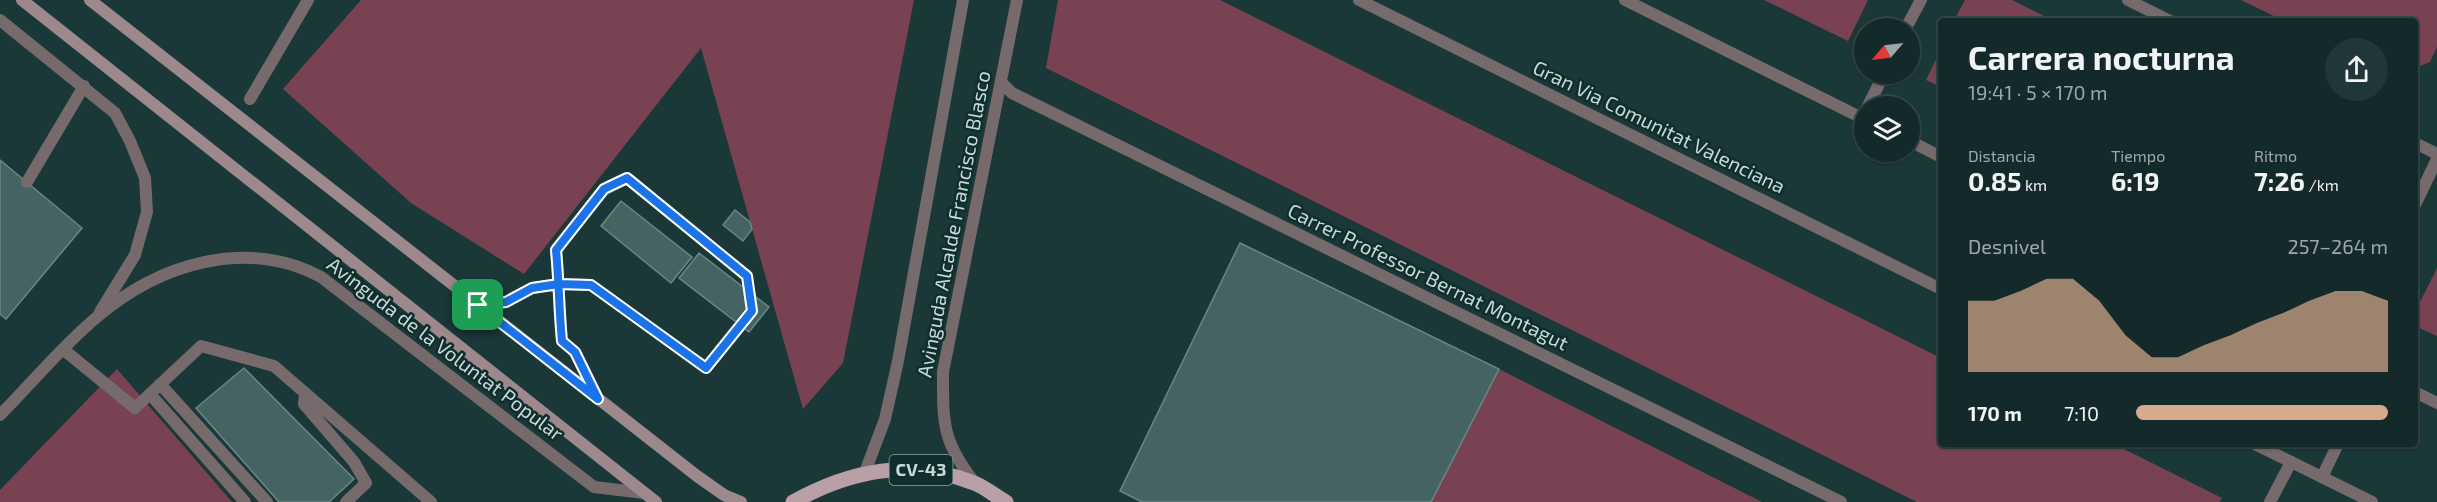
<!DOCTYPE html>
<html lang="es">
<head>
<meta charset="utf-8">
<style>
  :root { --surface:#142a2a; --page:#213636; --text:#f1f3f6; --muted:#9da7a8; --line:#334647; --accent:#d6ab8b }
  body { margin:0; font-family:"Exo 2",sans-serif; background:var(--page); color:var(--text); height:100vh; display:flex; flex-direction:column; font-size:22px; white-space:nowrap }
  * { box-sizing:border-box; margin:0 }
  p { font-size:20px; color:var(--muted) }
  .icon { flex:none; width:33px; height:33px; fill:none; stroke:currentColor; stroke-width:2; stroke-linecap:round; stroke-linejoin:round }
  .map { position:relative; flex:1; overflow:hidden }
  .panel { position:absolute; left:1938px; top:18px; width:480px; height:429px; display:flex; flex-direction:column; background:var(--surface); border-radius:6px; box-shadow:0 2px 4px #0004,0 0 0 2px var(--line) }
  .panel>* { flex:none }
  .needle { width:39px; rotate:242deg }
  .buttons { position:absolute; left:1854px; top:18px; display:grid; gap:12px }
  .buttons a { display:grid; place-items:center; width:66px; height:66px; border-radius:50%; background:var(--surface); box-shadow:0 2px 4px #0004,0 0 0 2px var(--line); font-size:30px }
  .pin { position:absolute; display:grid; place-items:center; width:51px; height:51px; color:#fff; margin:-26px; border-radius:12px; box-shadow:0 3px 9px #0006 }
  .round { display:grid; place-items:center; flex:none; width:63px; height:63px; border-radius:32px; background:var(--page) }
  .head { display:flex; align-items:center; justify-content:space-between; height:102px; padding:0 30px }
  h1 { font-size:33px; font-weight:700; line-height:45px }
  .stats { display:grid; grid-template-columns:repeat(3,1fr); gap:9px; height:102px; padding:6px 30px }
  .stats div { display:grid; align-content:center }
  .stats b { font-size:26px; font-weight:700 }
  .stats small { font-size:16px; font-weight:400 }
  .stats p { font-size:16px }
  .chart { height:168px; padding:12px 30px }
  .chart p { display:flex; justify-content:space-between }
  .chart svg { width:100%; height:108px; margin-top:6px; fill:var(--accent); opacity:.7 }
  ul { padding:0 30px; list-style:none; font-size:20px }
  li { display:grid; grid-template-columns:96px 72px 1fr; align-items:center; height:45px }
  li i { height:15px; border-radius:8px; background:var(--accent) }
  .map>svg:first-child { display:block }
</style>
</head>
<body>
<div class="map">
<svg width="2437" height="502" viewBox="0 0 2437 502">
  <rect width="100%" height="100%" fill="#1b3838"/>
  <g fill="#794253">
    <path d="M361,0h553l-71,363 -40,46 -102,-361 -177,226 -113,-71 -128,-114z"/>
    <path d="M1058,0h162l721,358v86h173l108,54 -2,4h-303l-871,-434z"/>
    <path d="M1764,0h104l-20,41z"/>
    <path d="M1965,0h47l42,21h-100z"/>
    <path d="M2241,0h196v47l-7,15 -15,6v-47h-131z"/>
    <path d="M1941,49v38l-15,-7z"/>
    <path d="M2437,268v68l-22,-10v-14z"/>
    <path d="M117,369l115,133h-232v-12z"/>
    <path d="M1499,369l263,133h-331z"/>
  </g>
  <g fill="#456363" stroke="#688787" stroke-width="1.5">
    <path d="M0,160l82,68 -76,91 -6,-5z"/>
    <path d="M621,201l71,56 -21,26 -70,-57z"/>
    <path d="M735,210l15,12 2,7 -9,12 -20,-16z"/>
    <path d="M1240,243l259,126 -68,133h-289l-22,-11z"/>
    <path d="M699,253l70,54 -20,25 -70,-54z"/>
    <path d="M244,368l110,111 -25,23h-50l-83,-94z"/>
  </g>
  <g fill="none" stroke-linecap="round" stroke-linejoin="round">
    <g stroke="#766a6d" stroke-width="12">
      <path d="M27,182l57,-96"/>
      <path d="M478,305l28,-3 26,-14 27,-4 32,1 115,83 46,-57 -5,-35 -120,-98 -23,11 -48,61c3,31 3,61 6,91l13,11 23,47"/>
      <path d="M160,384l107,118"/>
      <path d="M305,393l-1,11 50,58 12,21 -20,19"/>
      <path d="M150,394l95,108"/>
    </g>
    <path stroke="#766a6d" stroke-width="12" d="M250,99l58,-99"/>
    <g stroke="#766a6d" stroke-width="12">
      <path d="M1359,0l582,289"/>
      <path d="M1625,0l239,119"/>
      <path d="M2128,0l42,21"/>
      <path d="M0,20l115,93 15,28 15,37 2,34 -12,43 -35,57"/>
      <path d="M1906,28l15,-28"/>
      <path d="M1001,82l11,11 829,409"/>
      <path d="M1868,106l16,-32"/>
      <path d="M1910,141l31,16"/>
      <path d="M2415,143l22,11"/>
      <path d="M2415,205l22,-46"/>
      <path d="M64,350l71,58 66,-62 73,20 157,136"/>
      <path d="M2415,392l22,11"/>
      <path d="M0,415c32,-32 62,-69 97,-98 62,-53 149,-80 224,-40l273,210 50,6"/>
      <path d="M2255,444l117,58"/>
      <path d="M865,472l20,-53 13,-58 65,-361"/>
      <path d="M2322,477l16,-33"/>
      <path d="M975,483c-33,-42 -32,-59 -32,-111l74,-372"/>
      <path d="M2270,502l21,-40"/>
    </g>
    <g stroke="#9c888d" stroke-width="12">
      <path d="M22,0l634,502"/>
      <path d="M90,0l607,476 27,19 17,7"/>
    </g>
    <path stroke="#b9a0a6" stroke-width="15" d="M793,502c58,-32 117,-44 181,-19 11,4 21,13 32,19"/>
  </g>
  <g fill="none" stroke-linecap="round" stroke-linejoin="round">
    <defs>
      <path id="route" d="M478,305l120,94 -23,-47 -13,-11c-3,-30 -3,-60 -6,-91l48,-61 23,-11 120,98 5,35 -46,57 -115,-83 -32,-1 -27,4 -26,14 -28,3"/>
    </defs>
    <use href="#route" stroke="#fff" stroke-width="12"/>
    <use href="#route" stroke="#1a73e8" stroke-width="8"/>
  </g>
  <g text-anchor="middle" stroke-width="5" stroke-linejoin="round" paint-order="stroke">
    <rect fill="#102e2e" stroke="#91a6a5" stroke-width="1.5" x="889.5" y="455" width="63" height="30" rx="4.5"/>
    <g font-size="18" font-weight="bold" fill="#c8d9d8">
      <text x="921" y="476">CV-43</text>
    </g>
    <g font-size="20" fill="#c8d9d8" stroke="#102e2e">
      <text transform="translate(1659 127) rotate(26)" y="7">Gran Via Comunitat Valenciana</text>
      <text transform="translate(954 224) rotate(-79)" y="7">Avinguda Alcalde Francisco Blasco</text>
      <text transform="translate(1428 277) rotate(26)" y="7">Carrer Professor Bernat Montagut</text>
      <text transform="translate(445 349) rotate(37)" y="7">Avinguda de la Voluntat Popular</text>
    </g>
  </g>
</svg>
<div class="buttons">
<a><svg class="needle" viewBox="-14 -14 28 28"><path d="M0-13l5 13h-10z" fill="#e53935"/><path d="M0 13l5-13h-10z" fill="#9da7a8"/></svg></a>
<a><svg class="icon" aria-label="layers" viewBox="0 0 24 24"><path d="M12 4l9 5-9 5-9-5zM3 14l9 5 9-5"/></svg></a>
</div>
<div class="pin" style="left:478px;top:305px;background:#1e9e55"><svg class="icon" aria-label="arrive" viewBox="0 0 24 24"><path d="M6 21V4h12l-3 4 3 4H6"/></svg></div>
<section class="panel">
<div class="head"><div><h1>Carrera nocturna</h1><p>19:41 · 5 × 170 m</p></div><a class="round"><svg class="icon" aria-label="share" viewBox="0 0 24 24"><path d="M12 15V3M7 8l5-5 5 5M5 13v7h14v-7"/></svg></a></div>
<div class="stats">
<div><p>Distancia</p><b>0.85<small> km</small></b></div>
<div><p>Tiempo</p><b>6:19</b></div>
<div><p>Ritmo</p><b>7:26<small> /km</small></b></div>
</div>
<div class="chart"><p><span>Desnivel</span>257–264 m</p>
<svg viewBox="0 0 160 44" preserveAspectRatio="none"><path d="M0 44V15L10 15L20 11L30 6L40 6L50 15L60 29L70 38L80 38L90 33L100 29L110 24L120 20L130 15L140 11L150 11L160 15V44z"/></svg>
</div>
<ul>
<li><b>170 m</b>7:10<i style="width:100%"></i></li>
</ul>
</section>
</div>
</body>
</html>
